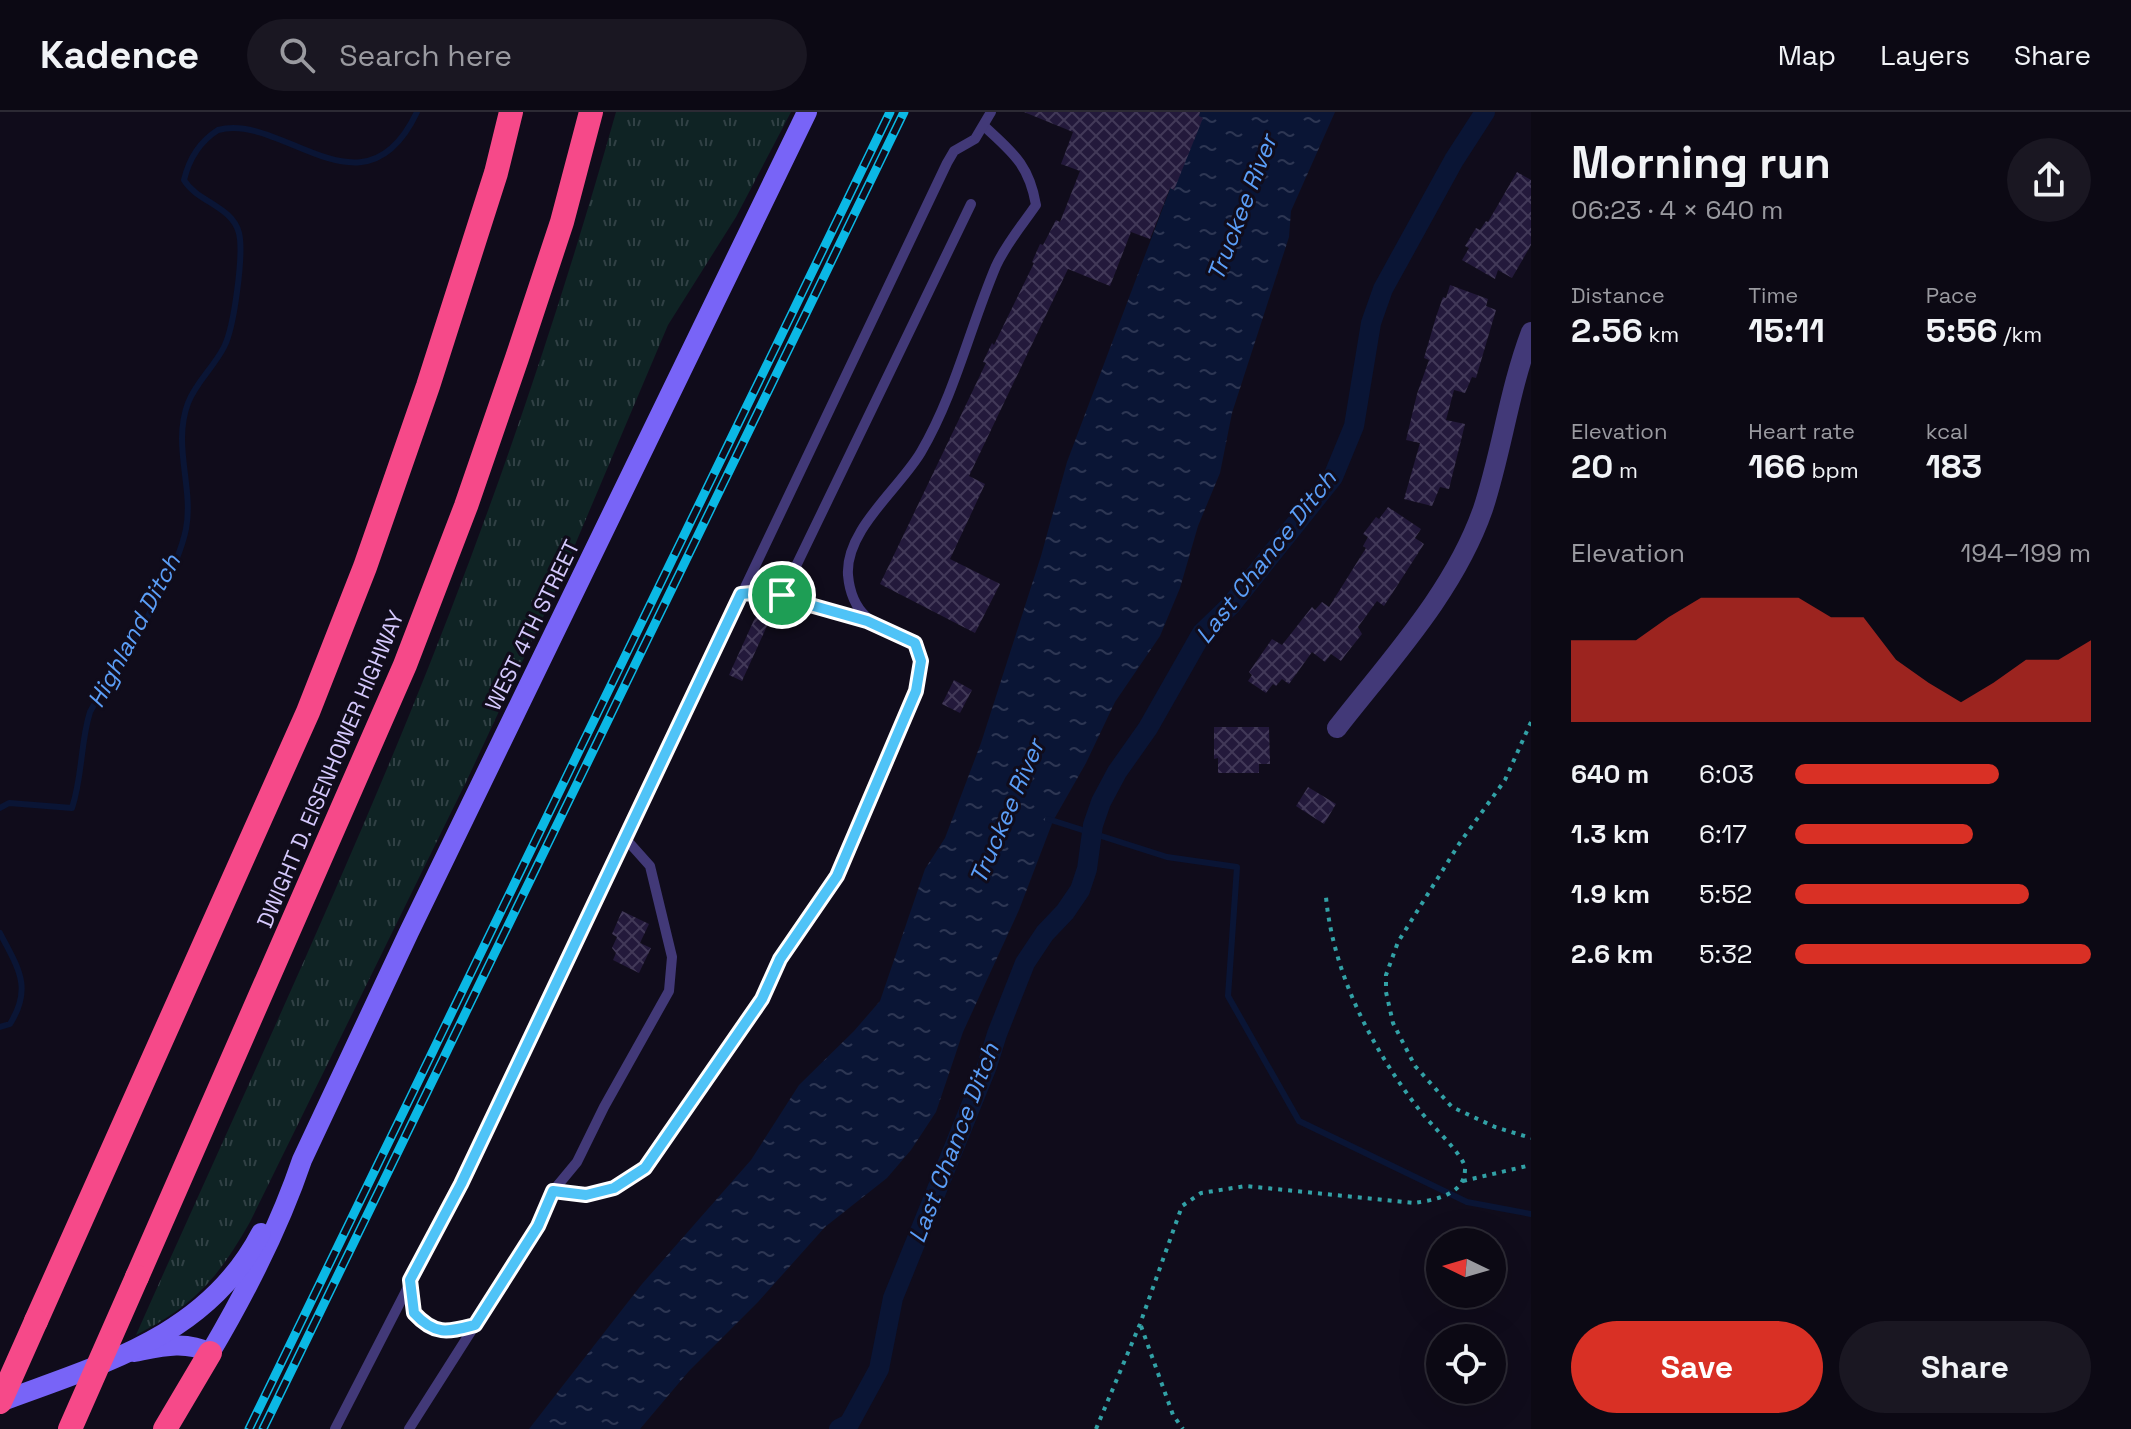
<!DOCTYPE html>
<html lang="en">
<head>
<meta charset="utf-8">
<style>
  :root { --surface:#0c0914; --page:#1a1722; --text:#f1f3f6; --muted:#9a9aa0; --line:#2c2a34; --accent:#d93025 }
  body { margin:0; font-family:"Space Grotesk",sans-serif; background:var(--page); color:var(--text); height:100vh; display:flex; flex-direction:column; font-size:30px; white-space:nowrap }
  * { box-sizing:border-box; margin:0 }
  p { font-size:26px; color:var(--muted) }
  .icon { flex:none; width:44px; height:44px; fill:none; stroke:currentColor; stroke-width:2; stroke-linecap:round; stroke-linejoin:round }
  .map { position:relative; flex:1; overflow:hidden }
  .side { display:flex; flex-direction:column; background:var(--surface); width:600px }
  .side>* { flex:none }
  .needle { width:52px; rotate:275deg }
  .controls { position:absolute; left:1426px; top:1116px; display:grid; gap:16px }
  .controls a { display:grid; place-items:center; width:80px; height:80px; border-radius:50%; background:var(--surface); box-shadow:0 8px 32px #0002,0 0 0 2px var(--line); font-size:40px }
  .pin { position:absolute; display:grid; place-items:center; width:68px; height:68px; color:#fff; margin:-34px; border:4px solid #fff; border-radius:50%; box-shadow:0 2px 8px #0007 }
  .round { display:grid; place-items:center; flex:none; width:84px; height:84px; border-radius:42px; background:var(--page) }
  .summary { display:flex; align-items:center; justify-content:space-between; height:136px; padding:0 40px }
  h1 { font-size:44px; font-weight:700; line-height:60px }
  .figures { display:grid; grid-template-columns:repeat(3,1fr); gap:12px; height:136px; padding:8px 40px }
  .figures div { display:grid; align-content:center }
  .figures b { font-size:34px; font-weight:700 }
  .figures small { font-size:22px; font-weight:400 }
  .figures p { font-size:22px }
  .chart { height:224px; padding:16px 40px }
  .chart p { display:flex; justify-content:space-between }
  .chart svg { width:100%; height:144px; margin-top:8px; fill:var(--accent); opacity:.7 }
  .primary-button { display:flex; gap:16px; margin-top:auto; padding:16px 40px }
  .primary-button a { flex:1; height:92px; border-radius:48px; background:var(--accent); color:#fff; font-size:32px; font-weight:700; line-height:92px; text-align:center }
  .primary-button a+a { background:var(--page); color:var(--text) }
  ul { padding:0 40px; list-style:none; font-size:26px }
  li { display:grid; grid-template-columns:128px 96px 1fr; align-items:center; height:60px }
  li i { height:20px; border-radius:10px; background:var(--accent) }
  header { display:flex; align-items:center; gap:48px; box-sizing:border-box; height:112px; padding:0 40px; background:var(--surface); border-bottom:2px solid var(--line) }
  header strong { font-size:38px }
  nav { display:flex; gap:44px; margin-inline-start:auto; font-size:28px }
  .search { width:560px; height:72px; background:var(--page); display:flex; align-items:center; gap:20px; box-sizing:border-box; padding:0 28px; border-radius:44px; color:var(--muted); font-size:30px }
  main { display:flex; flex:1; min-height:0 }
  .map>svg:first-child { display:block }
</style>
</head>
<body>
<header>
<strong>Kadence</strong>
<div class="search"><svg class="icon" aria-label="search" viewBox="0 0 24 24"><circle cx="10" cy="10" r="6"/><path d="M15 15l6 6"/></svg>Search here</div>
<nav><a>Map</a><a>Layers</a><a>Share</a></nav>
</header>
<main>
<div class="map">
<svg width="1531" height="1317" viewBox="0 0 1531 1317">
  <defs>
    <pattern id="grass-tufts" width="24" height="20" patternUnits="userSpaceOnUse" patternTransform="scale(2)"><rect width="24" height="20" fill="#0f2324"/><path d="M3 7l-1-3M5 7V3M7 7l1-3M15 17l-1-3M17 17v-4M19 17l1-3" fill="none" stroke="#314145"/></pattern>
    <pattern id="water-ripples" width="26" height="14" patternUnits="userSpaceOnUse" patternTransform="scale(2)"><rect width="26" height="14" fill="#0a1535"/><path d="M2 4q2-2 4 0t4 0M15 11q2-2 4 0t4 0" fill="none" stroke="#2d3653"/></pattern>
    <pattern id="building-cross-hatch" width="8" height="8" patternUnits="userSpaceOnUse" patternTransform="scale(2)"><rect width="8" height="8" fill="#23193b"/><path d="M0 0l8 8M0 8l8-8" fill="none" stroke="#423958"/></pattern>
  </defs>
  <rect width="100%" height="100%" fill="#100c1b"/>
  <path fill="url(#grass-tufts)" d="M616,0h175l-55,105 -68,108 -110,260 -91,195 -217,442c-32,56 -55,83 -114,113 91,-205 187,-409 272,-617 81,-198 150,-400 208,-606z"/>
  <path fill="url(#water-ripples)" d="M1199,0h136l-44,99 -2,26 -57,176 -12,60 -22,53 -18,62 -20,48 -45,66 -29,61 -33,58 -34,89 -56,122 -27,80 -25,38 -24,28 -62,49 -67,75 -69,69 -49,58h-111l113,-145 109,-124 48,-75 55,-54 26,-30 45,-132 20,-31 36,-95 60,-187 26,-94z"/>
  <g fill="none" stroke-linecap="round" stroke-linejoin="round">
    <g stroke="#0a1535" stroke-width="6">
      <path d="M0,696l9,-5 63,5c11,-34 8,-64 18,-96 29,-52 84,-126 96,-183 8,-42 -14,-83 2,-126 8,-21 26,-36 36,-56 10,-19 20,-93 15,-114 -7,-27 -42,-31 -55,-53 5,-21 15,-38 34,-50 65,-18 146,94 199,-18"/>
      <path d="M1048,707l119,38 70,10 -9,129 71,125 168,81 64,12"/>
      <path d="M0,821c18,35 33,54 10,91l-10,3"/>
    </g>
    <path stroke="#0a1535" stroke-width="20" d="M839,1317l10,-5 30,-55 14,-71 94,-232 10,-32 28,-71 20,-30 20,-21 15,-22 7,-21 6,-44 8,-23 16,-30 31,-44 54,-95 29,-28 102,-128 21,-51 17,-103 12,-34 71,-129 31,-48"/>
  </g>
  <g fill="url(#building-cross-hatch)">
    <path d="M1024,0h176l-1,4 4,2 -29,72 -4,-2 -20,51 -19,-7 -21,54 -42,-17 -99,207 16,8 -35,75 50,25 -25,49 -95,-49 106,-221 -3,-1 9,-19 2,2 40,-82 -2,-1 8,-18 3,1 13,-25 4,2 20,-51 -19,-7 12,-32z"/>
    <path d="M1517,60l14,8v65l-19,33 -14,-8 -3,9 -33,-19 7,-12 -4,-2 11,-18 4,2 6,-9 2,1z"/>
    <path d="M1450,173l38,14 -2,7 10,4 -20,68 -4,-1 -7,16 -11,-3 -8,30 19,4 -16,65 -9,-2 -8,19 -28,-7 16,-56 -14,-3 11,-46 12,-34 -5,-2 12,-41 7,-20 3,1z"/>
    <path d="M1388,395l33,22 -6,9 9,6 -40,62 -7,-5 -19,26 4,7 -16,20 -5,7 -10,-7 -6,8 -13,-10 -23,32 -7,-5 -6,7 -3,-2 -7,9 -18,-12 4,-6 -3,-3 23,-33 10,6 30,-38 3,3 7,-8 7,5 37,-59 -3,-2 5,-9 -5,-3 13,-17 3,2z"/>
    <path d="M759,497l13,6 -30,66 -13,-6z"/>
    <path d="M954,568l18,10 -12,23 -18,-9z"/>
    <path d="M1214,615h55l1,37h-11v9h-41v-15l-4,1z"/>
    <path d="M1308,675l28,17 -12,20 -28,-18z"/>
    <path d="M622,799l27,13 -9,19 11,5 -12,25 -26,-13 3,-7 -4,-5 5,-11 -5,-3z"/>
  </g>
  <g fill="none" stroke-linecap="round" stroke-linejoin="round">
    <g stroke="#32a1a6" stroke-width="4" stroke-dasharray="4 6" stroke-linecap="butt">
      <path d="M1531,610l-26,58 -46,64 -61,98 -12,33v17l7,31 22,43 37,41 43,20 36,11"/>
      <path d="M1463,1069l68,-16"/>
      <path d="M1141,1214l32,89 10,14"/>
      <path d="M1096,1317l44,-105 42,-118 19,-13 45,-7 168,17c20,-3 51,-8 51,-34 1,-12 -35,-45 -44,-57 -48,-61 -88,-138 -95,-215"/>
    </g>
    <g stroke="#423978" stroke-width="10">
      <path d="M741,482l23,-2 103,29"/>
      <path d="M782,483l189,-391"/>
      <path d="M625,726l25,28 22,91 -3,34 -65,116 -27,55 -24,29 33,4 28,-7 31,-20 117,-169 18,-40 57,-83 79,-185 5,-30 -6,-18c-35,-16 -63,-23 -67,-68 -3,-45 52,-87 73,-123 34,-58 49,-125 75,-186 10,-22 27,-42 40,-61 -7,-41 -24,-53 -52,-79"/>
      <path d="M410,1168c4,51 17,57 65,45"/>
      <path d="M335,1317l126,-245 486,-1021 7,-12 21,-12 16,-27"/>
      <path d="M409,1317l129,-203 15,-35"/>
    </g>
    <path stroke="#423978" stroke-width="20" d="M1337,616c53,-68 117,-136 146,-219 19,-58 26,-119 48,-177"/>
    <g stroke="#7864f7" stroke-width="20">
      <path d="M134,1240c26,-5 51,-12 76,1 36,-61 69,-125 92,-193l107,-228 398,-820"/>
      <path d="M0,1290c101,-38 207,-65 261,-169"/>
    </g>
    <g stroke="#f64989" stroke-width="24">
      <path d="M137,1165l268,-612 61,-159 51,-148 45,-136 29,-110"/>
      <path d="M36,1209l272,-609 57,-145 63,-181 68,-213 15,-61"/>
      <path d="M165,1317l45,-76"/>
    </g>
    <defs>
      <g id="rail">
        <path d="M249,1317l641,-1317"/>
        <path d="M263,1317l641,-1317"/>
      </g>
    </defs>
    <use href="#rail" stroke="#0bb8e5" stroke-width="9"/>
    <use href="#rail" stroke="#100c1b" stroke-width="6" stroke-dasharray="18" stroke-linecap="butt"/>
    <g stroke="#f64989" stroke-width="24">
      <path d="M0,1290l36,-81"/>
      <path d="M70,1317l67,-152"/>
    </g>
  </g>
  <g fill="none" stroke-linecap="round" stroke-linejoin="round">
    <defs>
      <path id="route" d="M764,480l103,29 48,22 6,18 -5,30 -79,185 -57,83 -18,40 -117,169 -31,20 -28,7 -33,-4 -15,35 -63,99c-27,7 -40,11 -61,-12l-4,-33 51,-96 280,-590z"/>
    </defs>
    <use href="#route" stroke="#fff" stroke-width="16"/>
    <use href="#route" stroke="#4fc3f7" stroke-width="10"/>
  </g>
  <g text-anchor="middle" stroke-width="6" stroke-linejoin="round" paint-order="stroke">
    <g font-size="22" fill="#d4c8fc" stroke="#100c1b">
      <text transform="translate(532 513) rotate(-64)" y="8">WEST 4TH STREET</text>
      <text transform="translate(330 657) rotate(-67)" y="8">DWIGHT D. EISENHOWER HIGHWAY</text>
    </g>
    <g font-size="24" font-style="italic" fill="#5b9ef7" stroke="#100c1b">
      <text transform="translate(1242 96) rotate(-69)" y="8">Truckee River</text>
      <text transform="translate(1266 445) rotate(-52)" y="8">Last Chance Ditch</text>
      <text transform="translate(134 519) rotate(-62)" y="8">Highland Ditch</text>
      <text transform="translate(1007 700) rotate(-67)" y="8">Truckee River</text>
      <text transform="translate(954 1031) rotate(-69)" y="8">Last Chance Ditch</text>
    </g>
  </g>
</svg>
<div class="controls">
<a><svg class="needle" viewBox="-14 -14 28 28"><path d="M0-13l5 13h-10z" fill="#e53935"/><path d="M0 13l5-13h-10z" fill="#9a9aa0"/></svg></a>
<a><svg class="icon" aria-label="locate" viewBox="0 0 24 24"><circle cx="12" cy="12" r="6"/><path d="M12 2v4M12 18v4M2 12h4M18 12h4"/></svg></a>
</div>
<div class="pin" style="left:782px;top:483px;background:#1e9e55"><svg class="icon" aria-label="arrive" viewBox="0 0 24 24"><path d="M6 21V4h12l-3 4 3 4H6"/></svg></div>
</div>
<section class="side">
<div class="summary"><div><h1>Morning run</h1><p>06:23 · 4 × 640 m</p></div><a class="round"><svg class="icon" aria-label="share" viewBox="0 0 24 24"><path d="M12 15V3M7 8l5-5 5 5M5 13v7h14v-7"/></svg></a></div>
<div class="figures">
<div><p>Distance</p><b>2.56<small> km</small></b></div>
<div><p>Time</p><b>15:11</b></div>
<div><p>Pace</p><b>5:56<small> /km</small></b></div>
</div>
<div class="figures">
<div><p>Elevation</p><b>20<small> m</small></b></div>
<div><p>Heart rate</p><b>166<small> bpm</small></b></div>
<div><p>kcal</p><b>183</b></div>
</div>
<div class="chart"><p><span>Elevation</span>194–199 m</p>
<svg viewBox="0 0 160 44" preserveAspectRatio="none"><path d="M0 44V19L10 19L20 19L30 12L40 6L50 6L60 6L70 6L80 12L90 12L100 25L110 32L120 38L130 32L140 25L150 25L160 19V44z"/></svg>
</div>
<ul>
<li><b>640 m</b>6:03<i style="width:69%"></i></li>
<li><b>1.3 km</b>6:17<i style="width:60%"></i></li>
<li><b>1.9 km</b>5:52<i style="width:79%"></i></li>
<li><b>2.6 km</b>5:32<i style="width:100%"></i></li>
</ul>
<div class="primary-button"><a>Save</a><a>Share</a></div>
</section>
</main>
</body>
</html>
